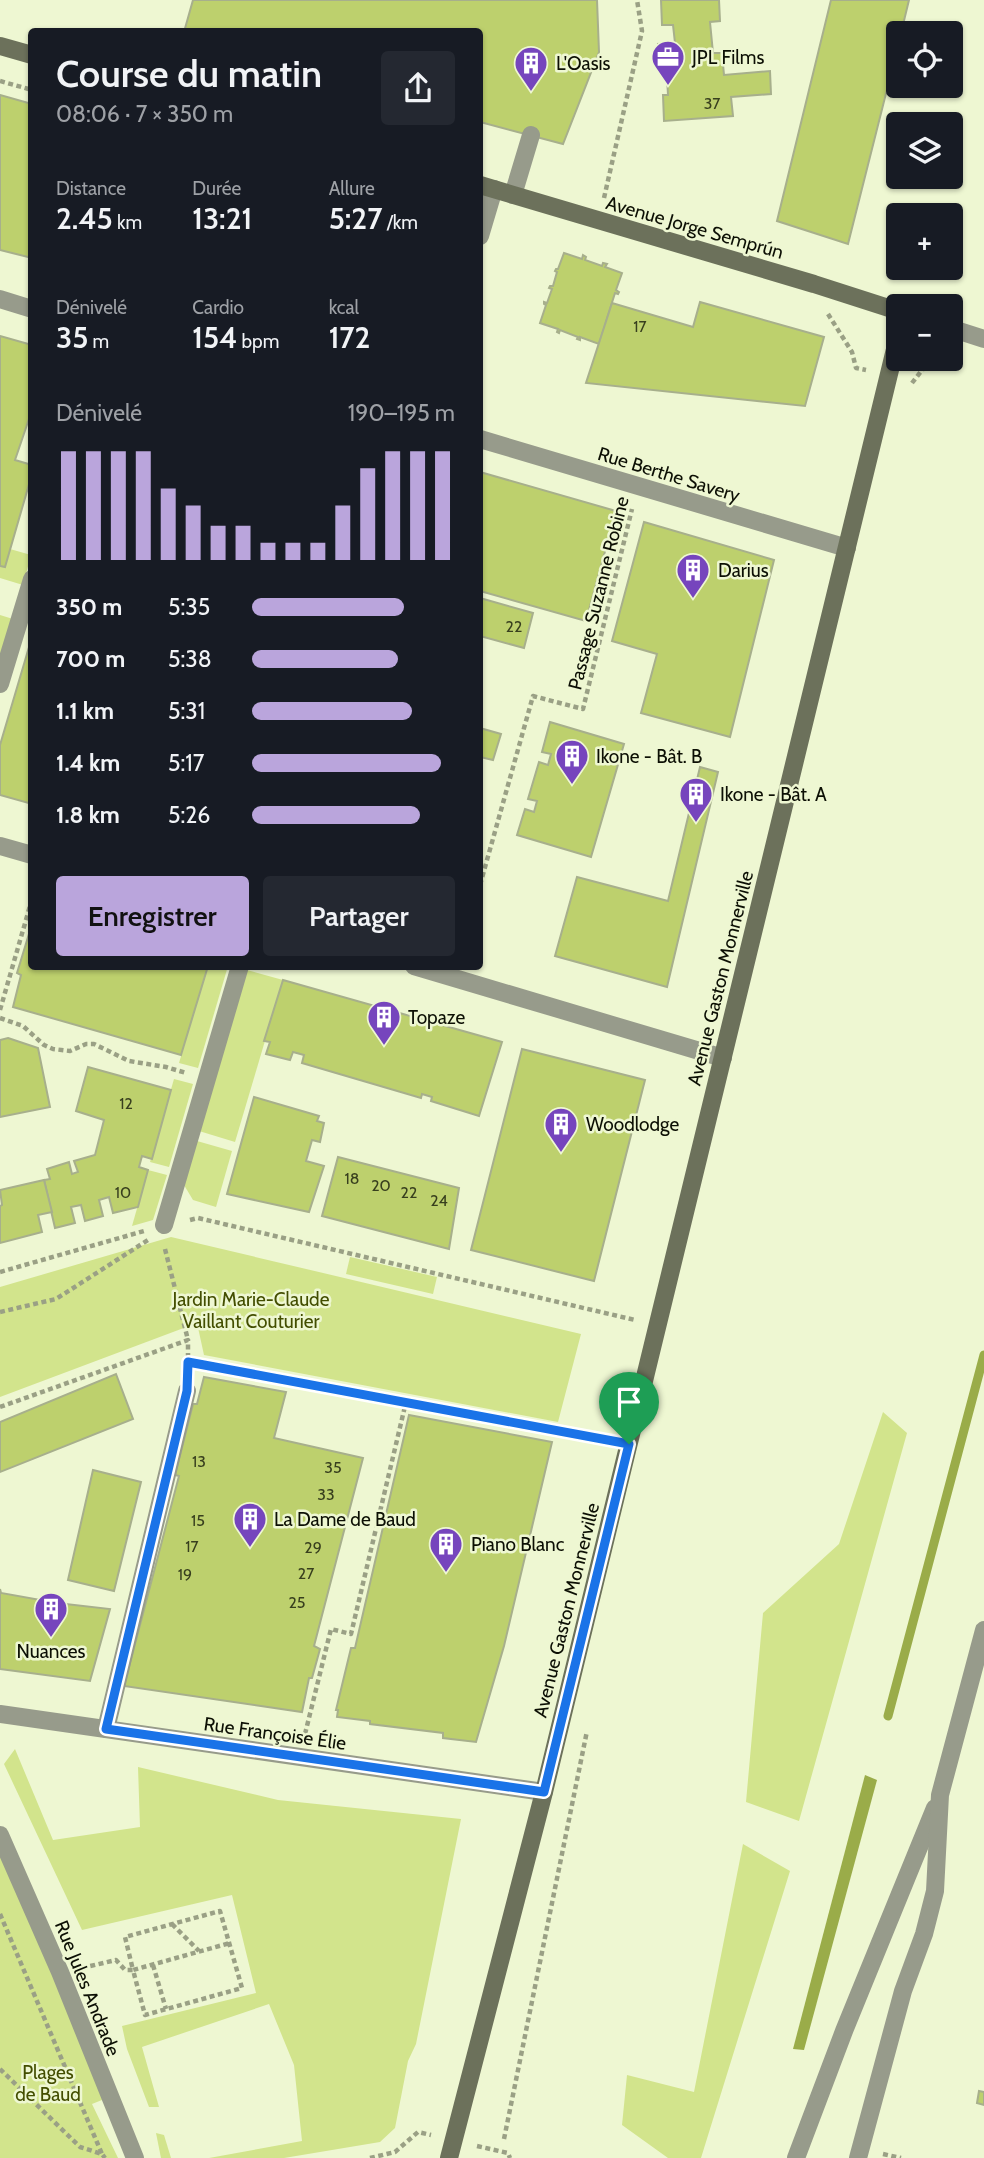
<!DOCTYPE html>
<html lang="fr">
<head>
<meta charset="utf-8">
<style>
  :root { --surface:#171b24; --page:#242831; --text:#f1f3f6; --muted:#9ea1a6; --accent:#baa5dc }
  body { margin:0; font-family:Cabin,sans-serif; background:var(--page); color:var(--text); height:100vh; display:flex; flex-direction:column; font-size:26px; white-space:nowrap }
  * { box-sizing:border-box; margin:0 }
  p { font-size:23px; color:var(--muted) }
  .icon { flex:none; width:38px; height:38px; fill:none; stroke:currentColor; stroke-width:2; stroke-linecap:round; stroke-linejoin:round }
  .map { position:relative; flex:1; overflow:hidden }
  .side { position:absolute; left:28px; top:28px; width:455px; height:942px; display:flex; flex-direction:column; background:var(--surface); border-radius:7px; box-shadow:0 2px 5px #0004 }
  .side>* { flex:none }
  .buttons { position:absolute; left:886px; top:21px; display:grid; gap:14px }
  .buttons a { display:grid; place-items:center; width:77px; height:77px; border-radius:7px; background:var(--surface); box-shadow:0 2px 5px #0004; font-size:35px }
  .pin { position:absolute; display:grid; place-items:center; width:60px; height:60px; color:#fff; margin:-72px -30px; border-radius:50% 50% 50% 0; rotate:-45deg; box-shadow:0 0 7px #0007 }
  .pin .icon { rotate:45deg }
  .round { display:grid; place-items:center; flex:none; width:74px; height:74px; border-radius:7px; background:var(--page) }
  .summary { display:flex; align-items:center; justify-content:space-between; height:119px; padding:0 28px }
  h1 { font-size:38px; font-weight:600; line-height:52px }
  .figures { display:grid; grid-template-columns:repeat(3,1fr); gap:10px; height:119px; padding:7px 28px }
  .figures div { display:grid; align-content:center }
  .figures b { font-size:30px; font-weight:600 }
  .figures small { font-size:19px; font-weight:400 }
  .figures p { font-size:19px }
  .chart { height:196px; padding:14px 28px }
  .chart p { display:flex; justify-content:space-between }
  .chart svg { width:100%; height:126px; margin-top:7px; stroke:var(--accent); stroke-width:6 }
  .primary-button { display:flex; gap:14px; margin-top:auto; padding:14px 28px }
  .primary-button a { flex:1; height:80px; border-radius:7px; background:var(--accent); color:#111; font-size:28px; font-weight:600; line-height:80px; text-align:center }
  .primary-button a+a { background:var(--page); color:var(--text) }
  ul { padding:0 28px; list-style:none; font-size:23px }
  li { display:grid; grid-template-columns:112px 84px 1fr; align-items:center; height:52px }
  li i { height:18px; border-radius:9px; background:var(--accent) }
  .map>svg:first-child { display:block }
</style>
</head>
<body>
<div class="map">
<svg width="984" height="2158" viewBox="0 0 984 2158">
  <rect width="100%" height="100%" fill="#eef7d2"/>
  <g fill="#d2e48c">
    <path d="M10,549l21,6 -8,30 -23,-7v-12l5,1z"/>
    <path d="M0,615l13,4 -13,41z"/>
    <path d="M208,966h20l-30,102 -19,-5z"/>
    <path d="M247,970l36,10 -48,162 -36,-11z"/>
    <path d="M174,1079l19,5 -24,83 -19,-5z"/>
    <path d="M197,1141l35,10 -16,56 -23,-7 -9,-15z"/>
    <path d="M148,1170l19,5 -14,45 -21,6z"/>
    <path d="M171,1237l410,97 -23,88 -354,-67 -7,-32 -197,74v-110z"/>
    <path d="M350,1257l87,20 -4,17 -87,-20z"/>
    <path d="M883,1412l24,21 -108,388 -53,-19 17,-189 76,-69z"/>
    <path d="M15,1749l38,91 87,-13 -2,-60 140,33 183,19 -45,225 -8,17 -13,67 -15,14 -96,16h-75l93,-17 -8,-76 -25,-61 -127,43 17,60h-10l-22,-58 -5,-23 134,-33 -24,-98 -150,35 -78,-166z"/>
    <path d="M743,1844l47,27 -89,287h-33l-46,-33 5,-50 67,17z"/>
    <path d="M0,1853l107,245 -15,6 26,54h-118z"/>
    <path d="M156,2133l8,2 7,23h-10z"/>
  </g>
  <path fill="#9aac49" d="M865,1775l12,5 -73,270 -11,-1z"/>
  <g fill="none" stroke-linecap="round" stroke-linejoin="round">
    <path stroke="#9aac49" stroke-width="9" d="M888,1716l96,-361"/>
  </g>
  <g fill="#bdd06d" stroke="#a7af8c" stroke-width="2">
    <path d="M193,0h404l2,52 -36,92 -83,-22v-90h-296z"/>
    <path d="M661,0h58l1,21 -10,1 3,31h9l2,22 46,-4 1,23 -40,3 2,19 -69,5 -1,-26h5l-2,-36h-7l-1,-15 17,-1 -2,-18h-11z"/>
    <path d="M831,0h78l-8,33h-3v13l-50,198 -71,-23z"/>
    <path d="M0,95l32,9v154l-32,-8z"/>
    <path d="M564,253l18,6 1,-4 3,2 -1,3 17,6 1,-3 4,1 -2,3 17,6 -6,17 3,2 -1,2 -3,-1 -16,51 -19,-7v3l-3,-1 1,-2 -18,-7 -1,3 -2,-1 1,-3 -18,-6 6,-18 -2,-1v-2l3,1 5,-14 -3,-1 1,-2h3l4,-14 -2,-1 1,-2h2z"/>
    <path d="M700,302l124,35 -19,69 -219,-23 26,-80 81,24z"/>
    <path d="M0,336l32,9v65l-17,50 17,5v9l-27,93 -5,-1z"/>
    <path d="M480,472l136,39 -30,110 -106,-30z"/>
    <path d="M644,522l130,38 -44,177 -89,-24 16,-59 -45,-13z"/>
    <path d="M480,598l53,15 -9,35 -44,-12z"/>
    <path d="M32,637v167l-32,-9v-50z"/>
    <path d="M550,722l74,22 -33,113 -74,-22 8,-26 9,3 3,-11 -9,-2 11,-37 9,3 3,-11 -9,-2z"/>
    <path d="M480,728l21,6 -8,26 -13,-3z"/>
    <path d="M700,767l18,5 -51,215 -112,-31 22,-79 91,24z"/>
    <path d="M32,924v42h176l-27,89 -168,-48 8,-32 -4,-2z"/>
    <path d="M283,980l219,62 -23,74 -48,-15 1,-4 -10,-3 -1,4 -119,-35 2,-8 -11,-3 -3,8 -24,-6 4,-12 -6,-1z"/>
    <path d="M8,1038l30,10 12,59 -50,10v-77z"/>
    <path d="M522,1049l123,31 -51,201 -123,-31z"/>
    <path d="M88,1067l83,23 -19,69 -10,-3 -3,11 9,3 -10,37 -25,6 -4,-16 -10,3 4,16 -18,5 -4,-16 -10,2 4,16 -20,5 -11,-48 6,-1 -3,-10 22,-7 3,12 6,-2 -4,-11 21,-6 9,-35 -28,-9z"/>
    <path d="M254,1097l65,19 -2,5 7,2 -4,19 -8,-2 -6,21 18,5 -15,46 -82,-18z"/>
    <path d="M338,1157l121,31 -10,61 -127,-33z"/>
    <path d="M44,1180l8,32 -14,3 4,17 -42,11v-37l2,-1 -2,-15z"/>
    <path d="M116,1374l17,45 -133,53v-50z"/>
    <path d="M204,1377l82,15 -12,46 89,20 -49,188 6,3 -8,29h-3l-7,34 -178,-26 55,-210 -4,-1 18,-71h4z"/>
    <path d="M409,1415l143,27 -48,204 -28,96 -33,-4v-5l-73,-9v-3l-33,-4 1,-7h-2l15,-62h4z"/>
    <path d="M93,1470l48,12 -27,109 -46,-11z"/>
    <path d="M0,1589l1,4 56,10 53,6 -20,72 -90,-12z"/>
    <path d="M979,2091l5,1v13l-7,-2z"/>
  </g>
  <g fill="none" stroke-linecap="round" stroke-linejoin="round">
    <g stroke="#9aa085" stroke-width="4.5" stroke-dasharray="5 3.5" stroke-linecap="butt">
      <path d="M0,81l32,9"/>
      <path d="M604,198l38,-167 -5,-31"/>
      <path d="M828,314l24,38 4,16 10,2"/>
      <path d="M912,383l10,-13 18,-11"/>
      <path d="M480,885l53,-189 50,13 49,-200"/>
      <path d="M0,1010l32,-111"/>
      <path d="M0,1018l23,8 21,19 9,4 17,2 16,-7h8l35,17 37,6 20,6"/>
      <path d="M190,1220l8,-2 437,102"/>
      <path d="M165,1249l23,91"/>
      <path d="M0,1272l144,-41"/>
      <path d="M0,1312l56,-13 92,-59"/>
      <path d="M188,1362l419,78"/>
      <path d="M0,1407l188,-67v22"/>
      <path d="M305,1734l26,-105 20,5 55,-232"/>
      <path d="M0,1914l102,240"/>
      <path d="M172,1924l27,27"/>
      <path d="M153,1965l13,44"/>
      <path d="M82,1968l34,-8 9,10h8l12,45 97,-27 -22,-77 -95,26 8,33 97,-27"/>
      <path d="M0,2069l80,78 22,7 3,4"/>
      <path d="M504,2139l83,-408"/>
      <path d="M477,2146l31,7 2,5"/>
      <path d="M883,2154l18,4"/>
      <path d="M370,2158l25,-6 23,-20 13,3"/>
    </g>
    <g stroke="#979b8b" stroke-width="18">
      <path d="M513,195l18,-60"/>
      <path d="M796,2158l48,-127 91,-223"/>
      <path d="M858,2158l45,-167 21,-57 11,-43 5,-96 44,-165"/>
    </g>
    <g stroke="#979b8b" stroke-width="18">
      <path d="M480,236l14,-47"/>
      <path d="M0,299l32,10"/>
      <path d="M950,328l34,11"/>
      <path d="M480,439l367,109"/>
      <path d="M0,684l32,-105"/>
      <path d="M0,846l32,9"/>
      <path d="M414,966l309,92"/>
      <path d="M164,1225l76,-259"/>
      <path d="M0,1714l544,78"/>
      <path d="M106,1729l81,-338"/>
      <path d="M0,1835l60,137 75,186"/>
    </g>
    <g stroke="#6c715b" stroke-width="18">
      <path d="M0,46l32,9"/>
      <path d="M480,185l334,99 84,27"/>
      <path d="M449,2158l95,-366 354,-1455"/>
    </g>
  </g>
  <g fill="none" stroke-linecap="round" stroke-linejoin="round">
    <defs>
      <path id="route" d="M188,1362l441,82 -85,348 -438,-63 81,-338z"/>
    </defs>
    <use href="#route" stroke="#fff" stroke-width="14"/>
    <use href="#route" stroke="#1a73e8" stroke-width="9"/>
  </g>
  <defs>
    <symbol id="office-pin" viewBox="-11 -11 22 30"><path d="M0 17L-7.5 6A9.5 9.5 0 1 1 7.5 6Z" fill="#7645bd" stroke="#eef7d2"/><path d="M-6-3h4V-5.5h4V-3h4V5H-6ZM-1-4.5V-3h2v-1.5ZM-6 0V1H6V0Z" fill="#fff"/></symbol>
    <symbol id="building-pin" viewBox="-11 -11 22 30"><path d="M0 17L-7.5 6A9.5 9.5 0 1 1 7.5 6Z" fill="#7645bd" stroke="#eef7d2"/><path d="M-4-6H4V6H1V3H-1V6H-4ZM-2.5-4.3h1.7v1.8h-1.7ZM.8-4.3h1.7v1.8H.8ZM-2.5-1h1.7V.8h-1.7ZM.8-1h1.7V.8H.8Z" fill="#fff"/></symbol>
  </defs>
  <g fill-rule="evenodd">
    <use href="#office-pin" x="649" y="38" width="38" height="52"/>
    <use href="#building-pin" x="512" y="44" width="38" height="52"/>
    <use href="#building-pin" x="674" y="551" width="38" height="52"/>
    <use href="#building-pin" x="553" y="737" width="38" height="52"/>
    <use href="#building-pin" x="677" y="775" width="38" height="52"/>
    <use href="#building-pin" x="365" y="998" width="38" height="52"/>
    <use href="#building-pin" x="542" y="1105" width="38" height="52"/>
    <use href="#building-pin" x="231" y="1500" width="38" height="52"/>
    <use href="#building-pin" x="427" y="1525" width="38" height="52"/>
    <use href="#building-pin" x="32" y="1590" width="38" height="52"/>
  </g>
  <g text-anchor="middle" stroke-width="5" stroke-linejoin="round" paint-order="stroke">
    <g font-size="16" fill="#383f1e">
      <text x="712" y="109">37</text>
      <text x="640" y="332">17</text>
      <text x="514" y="632">22</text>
      <text x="126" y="1109">12</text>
      <text x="352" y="1184">18</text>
      <text x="381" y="1191">20</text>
      <text x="123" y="1198">10</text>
      <text x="409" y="1198">22</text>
      <text x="439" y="1206">24</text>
      <text x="199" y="1467">13</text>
      <text x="333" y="1473">35</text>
      <text x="326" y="1500">33</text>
      <text x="198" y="1526">15</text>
      <text x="192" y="1552">17</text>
      <text x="313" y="1553">29</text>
      <text x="306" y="1579">27</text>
      <text x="185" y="1580">19</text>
      <text x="297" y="1608">25</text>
    </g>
    <g font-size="19" fill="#0c0f04" stroke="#eef7d2" text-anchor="start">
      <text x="692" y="64">JPL Films</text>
      <text x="556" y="70">L'Oasis</text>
      <text x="718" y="577">Darius</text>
      <text x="596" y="763">Ikone - Bât. B</text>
      <text x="720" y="801">Ikone - Bât. A</text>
      <text x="408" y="1024">Topaze</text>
      <text x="586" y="1131">Woodlodge</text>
      <text x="274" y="1526">La Dame de Baud</text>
      <text x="471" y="1551">Piano Blanc</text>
      <text x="51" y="1658" text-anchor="middle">Nuances</text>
    </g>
    <g font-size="19" fill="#0c0f04" stroke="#eef7d2">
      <text transform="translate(695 227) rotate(16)" y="7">Avenue Jorge Semprún</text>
      <text transform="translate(669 474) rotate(17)" y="7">Rue Berthe Savery</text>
      <text transform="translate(598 593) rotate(-76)" y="7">Passage Suzanne Robine</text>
      <text transform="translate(720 978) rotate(-76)" y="7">Avenue Gaston Monnerville</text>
      <text transform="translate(566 1610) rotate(-76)" y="7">Avenue Gaston Monnerville</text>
      <text transform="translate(275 1733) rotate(8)" y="7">Rue Françoise Élie</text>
      <text transform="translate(88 1988) rotate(68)" y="7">Rue Jules Andrade</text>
    </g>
    <g font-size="19" fill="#434e00" stroke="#eef7d2">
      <text x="251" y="1306">Jardin Marie-Claude<tspan x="251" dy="22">Vaillant Couturier</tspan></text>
      <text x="48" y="2079">Plages<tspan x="48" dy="22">de Baud</tspan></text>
    </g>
  </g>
</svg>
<div class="buttons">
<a><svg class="icon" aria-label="locate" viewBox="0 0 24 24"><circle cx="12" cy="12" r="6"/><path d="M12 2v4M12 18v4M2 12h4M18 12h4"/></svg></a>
<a><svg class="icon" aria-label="layers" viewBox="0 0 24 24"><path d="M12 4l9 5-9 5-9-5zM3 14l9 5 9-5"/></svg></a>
<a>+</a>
<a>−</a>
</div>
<div class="pin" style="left:629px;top:1444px;background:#1e9e55"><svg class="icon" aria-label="arrive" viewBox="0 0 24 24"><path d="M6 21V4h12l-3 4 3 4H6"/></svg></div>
<section class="side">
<div class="summary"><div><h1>Course du matin</h1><p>08:06 · 7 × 350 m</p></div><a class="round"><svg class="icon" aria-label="share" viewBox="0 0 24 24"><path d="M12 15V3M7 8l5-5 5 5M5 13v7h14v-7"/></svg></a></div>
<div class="figures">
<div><p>Distance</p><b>2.45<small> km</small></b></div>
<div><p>Durée</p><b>13:21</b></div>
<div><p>Allure</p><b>5:27<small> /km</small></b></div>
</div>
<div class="figures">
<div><p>Dénivelé</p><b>35<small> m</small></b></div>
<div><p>Cardio</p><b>154<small> bpm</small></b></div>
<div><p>kcal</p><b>172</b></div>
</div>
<div class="chart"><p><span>Dénivelé</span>190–195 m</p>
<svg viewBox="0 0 160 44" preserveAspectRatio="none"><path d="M5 44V6M15 44V6M25 44V6M35 44V6M45 44V19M55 44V25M65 44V32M75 44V32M85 44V38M95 44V38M105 44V38M115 44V25M125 44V12M135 44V6M145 44V6M155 44V6"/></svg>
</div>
<ul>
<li><b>350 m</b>5:35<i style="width:75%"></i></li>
<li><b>700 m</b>5:38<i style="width:72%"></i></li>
<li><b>1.1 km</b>5:31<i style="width:79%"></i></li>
<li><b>1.4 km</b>5:17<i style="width:93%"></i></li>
<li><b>1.8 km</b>5:26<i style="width:83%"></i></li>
</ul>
<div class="primary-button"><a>Enregistrer</a><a>Partager</a></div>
</section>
</div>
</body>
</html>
